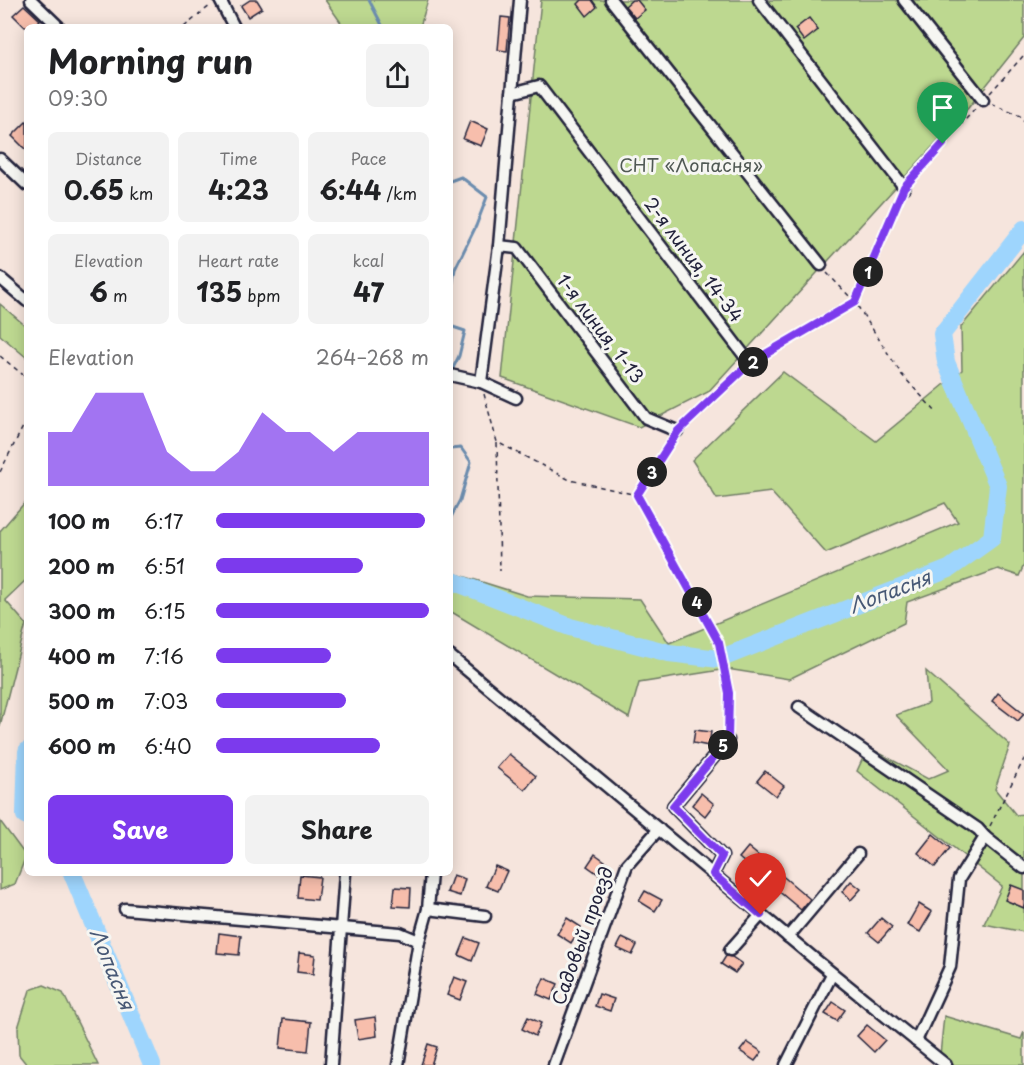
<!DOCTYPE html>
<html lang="en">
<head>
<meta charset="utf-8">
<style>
  :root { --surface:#fff; --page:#f2f2f2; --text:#202124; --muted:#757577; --accent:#7c3aed }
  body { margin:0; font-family:"Playpen Sans",sans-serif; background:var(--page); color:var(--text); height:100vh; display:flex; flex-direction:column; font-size:22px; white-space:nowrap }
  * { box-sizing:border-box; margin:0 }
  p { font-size:20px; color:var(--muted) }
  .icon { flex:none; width:33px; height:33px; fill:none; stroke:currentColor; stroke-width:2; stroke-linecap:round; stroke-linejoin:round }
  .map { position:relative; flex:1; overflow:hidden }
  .sheet { position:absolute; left:24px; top:24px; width:429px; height:852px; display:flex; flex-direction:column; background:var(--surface); border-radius:9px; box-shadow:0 3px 15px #0003 }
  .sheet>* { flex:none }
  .pin { position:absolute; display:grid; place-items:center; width:51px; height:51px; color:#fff; margin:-62px -26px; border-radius:50% 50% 50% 0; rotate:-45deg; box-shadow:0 0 6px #0007 }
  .pin .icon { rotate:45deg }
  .km { position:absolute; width:30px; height:30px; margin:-15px; border-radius:50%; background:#222; color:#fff; font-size:16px; line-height:30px; text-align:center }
  .round { display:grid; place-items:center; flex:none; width:63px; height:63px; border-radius:9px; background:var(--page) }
  .summary { display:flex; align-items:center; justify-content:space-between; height:102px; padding:0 24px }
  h1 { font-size:33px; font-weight:700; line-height:45px }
  .metrics { display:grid; grid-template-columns:repeat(3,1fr); gap:9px; height:102px; padding:6px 24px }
  .metrics div { display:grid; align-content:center; border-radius:9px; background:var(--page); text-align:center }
  .metrics b { font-size:26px; font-weight:700 }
  .metrics small { font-size:16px; font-weight:400 }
  .metrics p { font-size:16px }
  .chart { height:168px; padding:12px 24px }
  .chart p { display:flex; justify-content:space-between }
  .chart svg { width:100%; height:108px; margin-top:6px; fill:var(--accent); opacity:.7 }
  .primary-button { display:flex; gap:12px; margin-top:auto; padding:12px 24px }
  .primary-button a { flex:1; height:69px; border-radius:9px; background:var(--accent); color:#fff; font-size:24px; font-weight:700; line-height:69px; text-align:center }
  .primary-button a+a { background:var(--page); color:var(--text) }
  ul { padding:0 24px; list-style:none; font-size:20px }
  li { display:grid; grid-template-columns:96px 72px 1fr; align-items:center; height:45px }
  li i { height:15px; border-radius:8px; background:var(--accent) }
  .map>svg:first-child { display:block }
</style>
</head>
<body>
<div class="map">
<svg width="1024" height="1065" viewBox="0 0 1024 1065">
  <rect width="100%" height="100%" fill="#f6e5dd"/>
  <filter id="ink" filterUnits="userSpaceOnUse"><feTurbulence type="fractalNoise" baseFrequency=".0167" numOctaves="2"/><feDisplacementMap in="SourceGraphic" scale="12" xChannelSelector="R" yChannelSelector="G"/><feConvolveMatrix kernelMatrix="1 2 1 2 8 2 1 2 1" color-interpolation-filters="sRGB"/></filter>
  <g filter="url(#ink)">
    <g fill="#bdd890" stroke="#707d66" stroke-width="1.5">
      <path d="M325,0h103l-8,27h-76z"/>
      <path d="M541,0h483v38l-55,69 -261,285 -69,35 -137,-49z"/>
      <path d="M1024,251v314l-5,11 -21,-7 -91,33 -3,21 -115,56 -62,-10 -88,14 -10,35 -179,-107v-39l77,24 113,3 29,44 289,-121 -13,-19 -119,50 -55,-61 -54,7 -25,-39 91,-88 93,69 86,-71 -1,-43z"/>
      <path d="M0,304l27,23v31l-27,-23z"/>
      <path d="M27,500v79l-22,21 21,24 -26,102v-195z"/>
      <path d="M926,671l84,74 -15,44 21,26 8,-1v118l-40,-8 18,-38 -145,-115 11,-24 60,32 21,-9 -53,-55 33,-12z"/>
      <path d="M0,821l26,35 -11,28 -15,6z"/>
      <path d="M44,985l19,8 35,72h-71l-8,-10 -1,-27 12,-38z"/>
      <path d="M944,1016l77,23 3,-7v33h-85z"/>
    </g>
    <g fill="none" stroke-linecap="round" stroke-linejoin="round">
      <g stroke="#6c8daf" stroke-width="3">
        <path d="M369,0l14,27"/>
        <path d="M450,181l11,-4 26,20 -11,29 -21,43 -5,30"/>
        <path d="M450,326l15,5 -6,25 -9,18"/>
        <path d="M450,449l11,-1 10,14 -11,38 -10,19"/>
      </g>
      <g stroke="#9ed5fd" stroke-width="18">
        <path d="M450,580l120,47 99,26 50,6 230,-90 43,-31 6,-52 -52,-124 -4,-28 82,-105"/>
        <path d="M27,751l-2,64 2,1"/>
        <path d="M72,873l80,192"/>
      </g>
    </g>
    <g fill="#f7beac" stroke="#22223b" stroke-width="1.5">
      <path d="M250,0h7l5,8 -14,9 -7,-11z"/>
      <path d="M582,0h10l5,7 -10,9 -9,-12z"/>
      <path d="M632,0h5l8,10 -10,8 -10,-12z"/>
      <path d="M24,5l16,15 -7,7h-8l-12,-12z"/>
      <path d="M501,17l9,1 -3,33 -9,-1z"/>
      <path d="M809,18l9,12 -14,11 -9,-12z"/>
      <path d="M27,121v30l-15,-15z"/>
      <path d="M470,121l18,8 -7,17 -18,-7z"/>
      <path d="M998,693l26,21 -6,7 -26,-20z"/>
      <path d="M695,730l16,2 -2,14 -16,-3z"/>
      <path d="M509,754l27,22 -11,14 -28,-22z"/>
      <path d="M765,771l19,15 -8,10 -19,-15z"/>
      <path d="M701,793l13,11 -9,12 -13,-11z"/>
      <path d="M933,834l17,14 -15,19 -17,-14z"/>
      <path d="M748,847l62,52 -9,11 -62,-52z"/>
      <path d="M595,854l14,10 -8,12 -14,-10z"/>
      <path d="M495,866l12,5 -9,20 -12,-5z"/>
      <path d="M300,875l20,2 -3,23 -19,-2z"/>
      <path d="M453,875l12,4 -5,17 -13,-4z"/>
      <path d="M851,881l10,8 -10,11 -9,-8z"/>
      <path d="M1011,885l13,5v18l-19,-8z"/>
      <path d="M395,887l16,1 -1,19 -17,-1z"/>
      <path d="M645,891l17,9 -7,11 -16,-10z"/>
      <path d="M919,904l13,8 -12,20 -13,-7z"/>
      <path d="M567,918l14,9 -10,16 -14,-9z"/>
      <path d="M881,918l11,9 -13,15 -11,-9z"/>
      <path d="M219,933l22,3 -2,19 -22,-2z"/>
      <path d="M466,938l13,5 -7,18 -13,-6z"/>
      <path d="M622,938l15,7 -5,10 -15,-7z"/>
      <path d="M299,953l16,2 -2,19 -16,-2z"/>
      <path d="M726,956l6,1 10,7 -7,9 -14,-9z"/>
      <path d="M454,977l13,5 -7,18 -13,-5z"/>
      <path d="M544,978l14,6 -7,16 -14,-6z"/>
      <path d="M599,994l15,5 -4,12 -15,-5z"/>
      <path d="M833,1002l12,8 -8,11 -12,-7z"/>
      <path d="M375,1017l2,19 -19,3 -3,-19z"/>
      <path d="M528,1017l13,6 -6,13 -13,-7z"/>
      <path d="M283,1019l28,3 -3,29 -28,-3z"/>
      <path d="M867,1025l18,15 -11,12 -17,-16z"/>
      <path d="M747,1042l15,10 -7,9 -15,-10z"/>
      <path d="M428,1044l9,3 -6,18h-10z"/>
    </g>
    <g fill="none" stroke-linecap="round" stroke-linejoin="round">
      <defs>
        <g id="minor">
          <path d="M31,0l28,27"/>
          <path d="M220,0l14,27"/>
          <path d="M611,0l210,265"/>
          <path d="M759,0l145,187"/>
          <path d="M904,0l79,100"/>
          <path d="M512,93l27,-7 211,277"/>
          <path d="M0,159l27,26"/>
          <path d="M499,246l18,2 129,170 31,13"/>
          <path d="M0,278l27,23"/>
          <path d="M450,375l31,7 18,-136 21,-246"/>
          <path d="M481,382l35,16"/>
          <path d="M450,656l366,304 130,105"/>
          <path d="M799,707l179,122 7,8"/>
          <path d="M713,874l9,-18 -49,-50 55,-66"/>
          <path d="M125,909l275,24 19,8"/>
          <path d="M428,909l57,7"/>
          <path d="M788,937l70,-83"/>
          <path d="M730,950l31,-35"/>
          <path d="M916,1041l34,-74 9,-88 26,-42 39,31"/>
          <path d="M331,1065l14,-192"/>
          <path d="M398,1065l21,-124 9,-32 3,-36"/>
          <path d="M554,1065l73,-200 32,-36"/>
          <path d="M786,1065l46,-91"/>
        </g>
      </defs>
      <use href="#minor" stroke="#22223b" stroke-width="15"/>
      <g stroke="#22223b" stroke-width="1.5" stroke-dasharray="4.5 4.5" stroke-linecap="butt">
        <path d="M184,27l27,-22"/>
        <path d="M990,93l34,-38"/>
        <path d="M992,104l28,12 4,6"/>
        <path d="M911,179l66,-72"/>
        <path d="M827,273l28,29 47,73 34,37"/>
        <path d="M0,356l27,22"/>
        <path d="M760,357l95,-55 44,-104"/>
        <path d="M484,394l13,48 73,38 67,15 35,-54"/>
        <path d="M686,423l56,-52"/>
        <path d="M497,443l3,128"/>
        <path d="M0,472l27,-53"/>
        <path d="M637,496l82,147 10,50 -1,37"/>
        <path d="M990,826l34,-67"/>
      </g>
      <use href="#minor" stroke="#f6f6f2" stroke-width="10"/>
    </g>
  </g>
  <g fill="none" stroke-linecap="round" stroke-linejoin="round" filter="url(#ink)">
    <defs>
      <path id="route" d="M761,915l-48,-41 9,-18 -49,-50 55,-66 1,-47 -10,-50 -82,-148 41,-64 72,-68 105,-61 49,-115 39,-43"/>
    </defs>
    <use href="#route" stroke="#fff" stroke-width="12"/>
    <use href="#route" stroke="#7c3aed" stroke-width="8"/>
  </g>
  <g text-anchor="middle" stroke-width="6" stroke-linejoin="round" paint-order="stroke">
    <g font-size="18" fill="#505954" stroke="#f6f6f2">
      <text x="691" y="172">СНТ «Лопасня»</text>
    </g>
    <g font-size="18" fill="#22223b" stroke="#f6f6f2">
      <text transform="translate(693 260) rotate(53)" y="6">2-я линия, 14-34</text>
      <text transform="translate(600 329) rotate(53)" y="6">1-я линия, 1-13</text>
      <text transform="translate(583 936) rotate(-70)" y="6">Садовый проезд</text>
    </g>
    <g font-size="20" font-style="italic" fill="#475875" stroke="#f6f6f2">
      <text transform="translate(890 592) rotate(-21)" y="7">Лопасня</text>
      <text transform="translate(112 969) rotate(68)" y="7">Лопасня</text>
    </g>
  </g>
</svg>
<div class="pin" style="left:943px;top:144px;background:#1e9e55"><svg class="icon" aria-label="arrive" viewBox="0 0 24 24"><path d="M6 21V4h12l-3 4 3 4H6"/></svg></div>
<div class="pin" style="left:761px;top:915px;background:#d93025"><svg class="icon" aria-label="check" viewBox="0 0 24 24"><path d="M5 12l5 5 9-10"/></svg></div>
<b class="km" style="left:868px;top:272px">1</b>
<b class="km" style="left:753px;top:362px">2</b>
<b class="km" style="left:652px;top:472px">3</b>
<b class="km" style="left:697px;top:602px">4</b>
<b class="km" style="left:723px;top:745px">5</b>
<section class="sheet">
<div class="summary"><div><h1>Morning run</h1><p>09:30</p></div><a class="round"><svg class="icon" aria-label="share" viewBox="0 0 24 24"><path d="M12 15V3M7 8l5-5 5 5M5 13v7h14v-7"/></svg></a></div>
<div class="metrics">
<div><p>Distance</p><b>0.65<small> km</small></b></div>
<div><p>Time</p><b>4:23</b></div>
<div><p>Pace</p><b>6:44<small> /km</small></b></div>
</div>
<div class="metrics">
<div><p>Elevation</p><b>6<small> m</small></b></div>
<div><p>Heart rate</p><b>135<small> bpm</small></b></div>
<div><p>kcal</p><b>47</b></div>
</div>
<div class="chart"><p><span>Elevation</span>264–268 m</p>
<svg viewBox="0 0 160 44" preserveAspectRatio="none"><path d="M0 44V22L10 22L20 6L30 6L40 6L50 30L60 38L70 38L80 30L90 14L100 22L110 22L120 30L130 22L140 22L150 22L160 22V44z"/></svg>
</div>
<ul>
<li><b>100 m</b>6:17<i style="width:98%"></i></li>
<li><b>200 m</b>6:51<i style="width:69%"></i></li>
<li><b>300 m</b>6:15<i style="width:100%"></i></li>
<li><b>400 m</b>7:16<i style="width:54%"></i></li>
<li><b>500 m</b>7:03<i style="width:61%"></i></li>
<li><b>600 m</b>6:40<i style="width:77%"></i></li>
</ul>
<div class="primary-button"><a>Save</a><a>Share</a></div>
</section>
</div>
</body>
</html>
